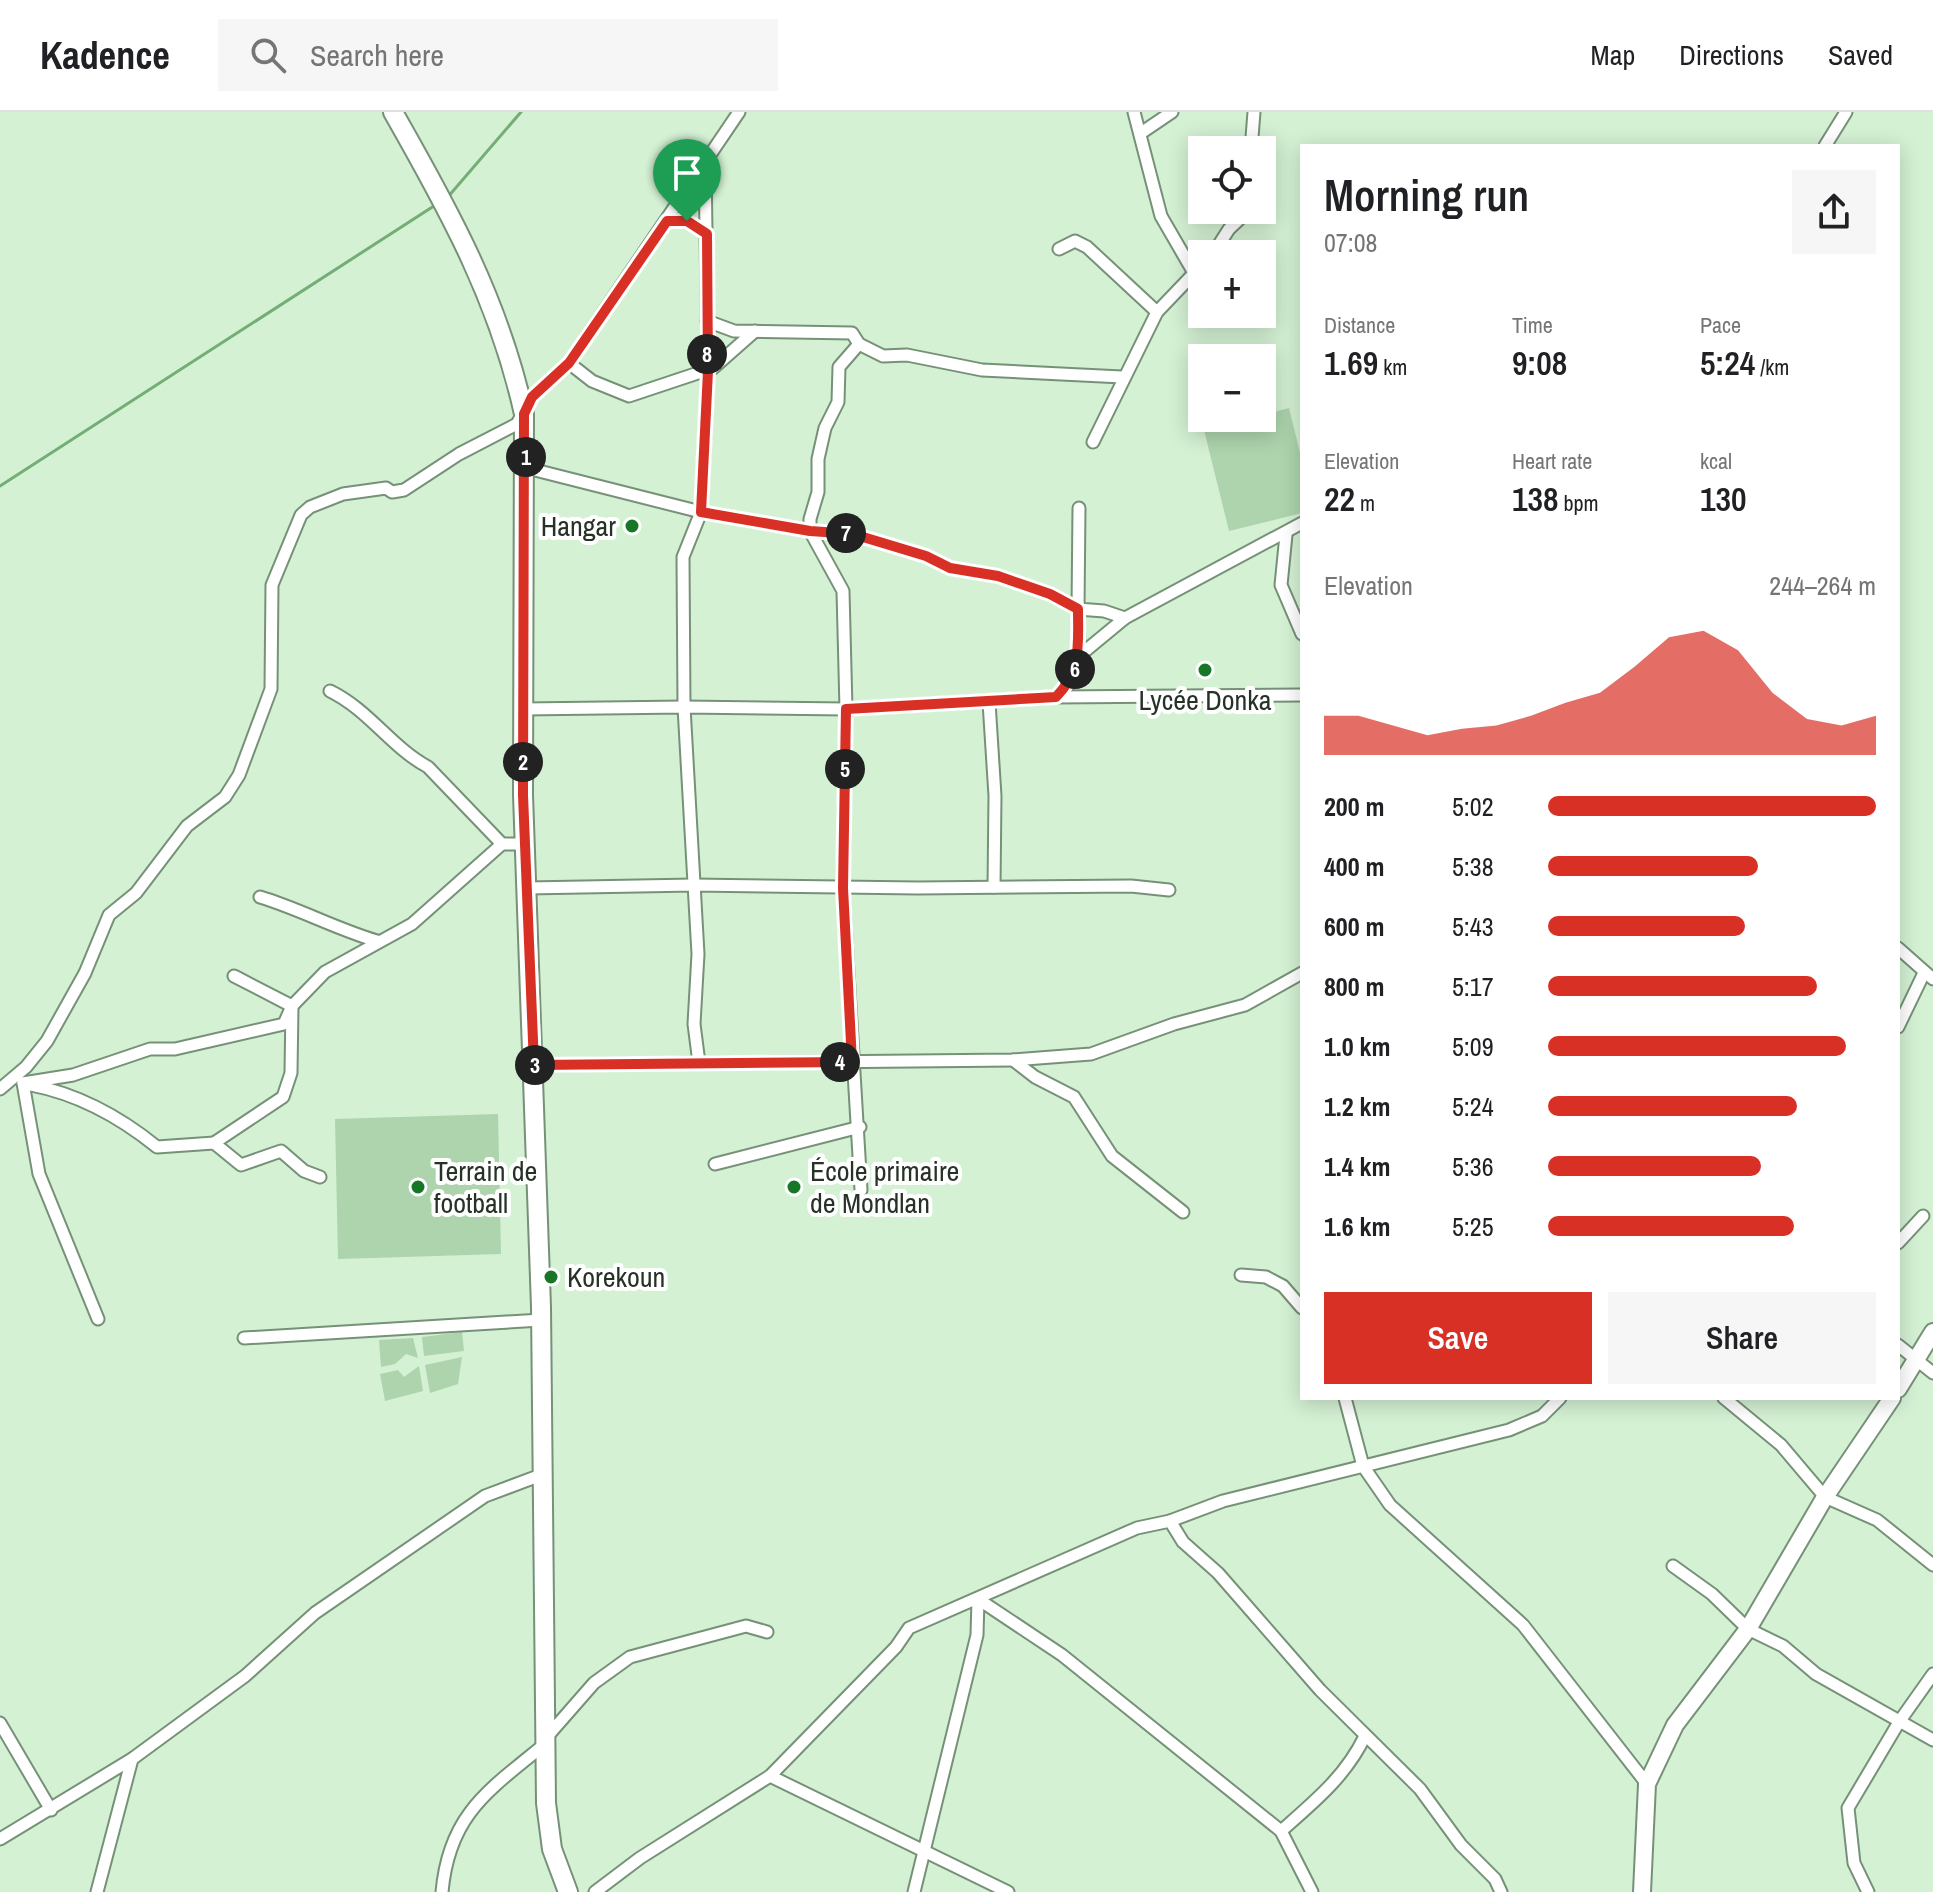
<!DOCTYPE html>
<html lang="en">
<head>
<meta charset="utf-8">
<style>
  :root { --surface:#fff; --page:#f6f6f6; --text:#202124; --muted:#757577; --line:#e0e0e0; --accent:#d93025 }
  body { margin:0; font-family:"Archivo Narrow",sans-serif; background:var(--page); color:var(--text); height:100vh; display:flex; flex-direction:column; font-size:30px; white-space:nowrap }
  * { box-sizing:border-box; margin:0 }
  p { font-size:26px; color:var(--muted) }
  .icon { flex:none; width:44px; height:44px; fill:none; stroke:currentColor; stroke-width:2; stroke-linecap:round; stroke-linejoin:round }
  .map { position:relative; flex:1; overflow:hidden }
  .drawer { position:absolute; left:1300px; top:32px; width:600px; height:1256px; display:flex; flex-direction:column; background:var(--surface); border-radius:0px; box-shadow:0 4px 20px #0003 }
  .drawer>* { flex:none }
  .buttons { position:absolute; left:1188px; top:24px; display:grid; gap:16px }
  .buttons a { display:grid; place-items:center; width:88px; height:88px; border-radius:0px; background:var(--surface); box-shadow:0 4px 20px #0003; font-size:40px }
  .pin { position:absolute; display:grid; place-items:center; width:68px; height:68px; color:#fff; margin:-82px -34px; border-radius:50% 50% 50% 0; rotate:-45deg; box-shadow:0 0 8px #0007 }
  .pin .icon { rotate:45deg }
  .km { position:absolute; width:40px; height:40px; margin:-20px; border-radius:50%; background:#222; color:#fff; font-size:22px; line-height:40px; text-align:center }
  .round { display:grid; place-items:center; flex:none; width:84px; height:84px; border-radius:0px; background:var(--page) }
  .overview { display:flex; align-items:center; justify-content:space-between; height:136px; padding:0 24px }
  h1 { font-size:44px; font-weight:600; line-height:60px }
  .figures { display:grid; grid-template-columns:repeat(3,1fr); gap:12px; height:136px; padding:8px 24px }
  .figures div { display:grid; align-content:center }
  .figures b { font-size:34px; font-weight:600 }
  .figures small { font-size:22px; font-weight:400 }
  .figures p { font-size:22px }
  .chart { height:224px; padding:16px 24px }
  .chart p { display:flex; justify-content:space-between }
  .chart svg { width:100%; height:144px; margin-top:8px; fill:var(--accent); opacity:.7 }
  .button { display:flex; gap:16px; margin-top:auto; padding:16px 24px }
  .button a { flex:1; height:92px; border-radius:0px; background:var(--accent); color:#fff; font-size:32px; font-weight:600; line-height:92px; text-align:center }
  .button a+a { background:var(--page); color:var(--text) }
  ul { padding:0 24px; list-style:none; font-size:26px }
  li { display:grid; grid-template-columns:128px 96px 1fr; align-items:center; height:60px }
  li i { height:20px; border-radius:10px; background:var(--accent) }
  header { display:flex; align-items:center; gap:48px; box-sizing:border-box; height:112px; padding:0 40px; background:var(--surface); border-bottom:2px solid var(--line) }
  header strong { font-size:38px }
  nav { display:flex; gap:44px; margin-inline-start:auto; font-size:28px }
  .search { width:560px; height:72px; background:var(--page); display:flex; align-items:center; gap:20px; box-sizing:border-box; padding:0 28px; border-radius:0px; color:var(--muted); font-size:30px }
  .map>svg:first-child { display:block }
</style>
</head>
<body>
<header>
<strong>Kadence</strong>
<div class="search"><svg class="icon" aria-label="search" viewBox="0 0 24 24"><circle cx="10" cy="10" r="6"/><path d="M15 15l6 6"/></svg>Search here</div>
<nav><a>Map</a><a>Directions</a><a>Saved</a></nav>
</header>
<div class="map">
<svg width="1933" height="1780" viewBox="0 0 1933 1780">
  <rect width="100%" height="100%" fill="#d4f1d4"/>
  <g fill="#add4ad">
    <path d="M1289,296l13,53v52l-73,18 -25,-101 58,-12v-3z"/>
    <path d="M498,1002l3,140 -163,5 -3,-140z"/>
    <path d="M462,1220l2,19 -40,5 -2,-19z"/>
    <path d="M413,1226l5,20 -12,-4 -11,10 -14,3 -2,-27z"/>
    <path d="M462,1245l-4,27 -28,9 -5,-28z"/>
    <path d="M419,1254l4,25 -38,10 -5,-27 18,-4 6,7z"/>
  </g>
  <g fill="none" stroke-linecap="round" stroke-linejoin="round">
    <g stroke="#74ad76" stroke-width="3">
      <path d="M447,86l74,-86"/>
      <path d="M0,374l437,-282"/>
    </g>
    <defs>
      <g id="street">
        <path d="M1134,0l27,104 33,57"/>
        <path d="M1141,21l31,-21"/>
        <path d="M1825,34l21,-34"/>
        <path d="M1251,38l3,-38"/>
        <path d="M667,109h20l20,13"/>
        <path d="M1059,137l16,-8 12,6 70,65"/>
        <path d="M1213,142l16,-25 20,-19"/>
        <path d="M707,209l27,10 118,2 7,11 24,12 24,-1 75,15 140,7"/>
        <path d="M859,232l-20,23 -1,35 -13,26 -7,31v33l-8,27v12l43,3 73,22 24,12 48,8 52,18 28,15 1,47"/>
        <path d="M569,251l23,18 37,15 84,-28 42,-37"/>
        <path d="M1093,330l64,-130 45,-47"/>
        <path d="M527,356l174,44 109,19 33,60 3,118 -3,179 18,302"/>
        <path d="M1079,396l-1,101 26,2 21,7"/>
        <path d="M1286,423l-5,50 21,49"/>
        <path d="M330,579c39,19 61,56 98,76l74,77"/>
        <path d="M1056,585l12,-12 11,-29 46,-38 177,-95"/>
        <path d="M989,590l6,94 -1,91"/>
        <path d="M523,597l161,-2 162,2 210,-12 246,-2"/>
        <path d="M527,776l167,-3 224,3 213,-2 38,4"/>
        <path d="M260,785c40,12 76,32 117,44"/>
        <path d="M1898,836l35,31"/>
        <path d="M1898,915l26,-54"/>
        <path d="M1013,948l22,17 39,20 38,59 71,56"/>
        <path d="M699,951l-5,-39 4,-70 -14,-247 -1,-150 18,-45 7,-141 -3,-209"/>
        <path d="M534,953l479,-5 78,-6 83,-30 71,-19 57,-32"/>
        <path d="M23,971l50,-8 77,-26h25l109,-25 8,-18 33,-34 87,-48 90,-80h23"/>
        <path d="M23,971l16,91 59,145"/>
        <path d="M31,973c47,9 89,32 126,62l57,-4 27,22 40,-14 23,20 16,6"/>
        <path d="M0,977l26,-22 21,-26 38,-68 24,-58 27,-22 51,-67 38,-29 14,-22 32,-86 1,-104 29,-70 9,-8 33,-13 43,-6 6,4 12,-2 55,-36 58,-30 15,-27 37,-34 170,-251"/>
        <path d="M214,1031l69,-46 8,-24 1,-67 -58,-30"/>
        <path d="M715,1052l145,-37"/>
        <path d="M1898,1131l25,-27"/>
        <path d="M1241,1163l25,2 17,9 19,22"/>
        <path d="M244,1226l297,-18"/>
        <path d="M1898,1233l35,28"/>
        <path d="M1345,1286l18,68 27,39 133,120 124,159"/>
        <path d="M1724,1286l57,47 44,52 52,23 56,45"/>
        <path d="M1170,1409l13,21 35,31 102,117 100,99 41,56 34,34 6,13"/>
        <path d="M1673,1454l39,28 36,35 35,17 33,28 117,66"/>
        <path d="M978,1487l84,56 219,176 31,61"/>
        <path d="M0,1611l51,87"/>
        <path d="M545,1627l49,-56 36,-26 116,-31 21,6"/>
        <path d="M770,1664l238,116"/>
        <path d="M1281,1719c33,-29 65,-55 84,-95"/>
        <path d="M0,1727l132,-80 113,-83 70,-63 170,-117 56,-21"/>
        <path d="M97,1780l35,-133"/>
        <path d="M442,1780c7,-78 47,-102 103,-148"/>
        <path d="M595,1780l45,-34 130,-82 126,-129 13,-19 228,-100 33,-7 53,-20 286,-71 33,-14 18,-18"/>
        <path d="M914,1780l63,-257 1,-36"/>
        <path d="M1868,1780l-14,-29 -6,-55 51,-86 34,-48"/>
      </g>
      <g id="secondary">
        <path d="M1898,1277l35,-57"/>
        <path d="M1642,1780l5,-108 28,-59 73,-96 77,-132 67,-99"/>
      </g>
      <path id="primary" d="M393,0c57,100 106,189 131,302l-1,381 18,512 5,496 6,46 16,43"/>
    </defs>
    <use href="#street" stroke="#769177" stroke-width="15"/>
    <use href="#secondary" stroke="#769177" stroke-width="20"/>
    <use href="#primary" stroke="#769177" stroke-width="22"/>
    <use href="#street" stroke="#fff" stroke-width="11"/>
    <use href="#secondary" stroke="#fff" stroke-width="16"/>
    <use href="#primary" stroke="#fff" stroke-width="18"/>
  </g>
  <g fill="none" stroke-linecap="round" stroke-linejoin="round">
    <defs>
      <path id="route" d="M667,109h20l20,13 1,137 -7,141 109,19 43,3 73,22 24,12 48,8 52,18 28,15c0,34 4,62 -22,88l-210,12 -3,179 9,174 -318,3 -11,-270 1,-381 8,-17 37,-34z"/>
    </defs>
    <use href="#route" stroke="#fff" stroke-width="16"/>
    <use href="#route" stroke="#d93025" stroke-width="10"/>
  </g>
  <g fill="#187727" stroke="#fff" stroke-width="3">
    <circle cx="632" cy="414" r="8"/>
    <circle cx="1205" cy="558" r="8"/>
    <circle cx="418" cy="1075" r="8"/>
    <circle cx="794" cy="1075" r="8"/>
    <circle cx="551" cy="1165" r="8"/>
  </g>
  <g text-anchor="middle" stroke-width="8" stroke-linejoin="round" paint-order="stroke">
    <g font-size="28" fill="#273227" stroke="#fff" text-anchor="start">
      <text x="616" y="424" text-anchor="end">Hangar</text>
      <text x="1205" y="598" text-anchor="middle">Lycée Donka</text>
      <text x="434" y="1069">Terrain de<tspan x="434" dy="32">football</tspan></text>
      <text x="810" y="1069">École primaire<tspan x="810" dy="32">de Mondlan</tspan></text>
      <text x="567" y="1175">Korekoun</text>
    </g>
  </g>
</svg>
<div class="buttons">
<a><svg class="icon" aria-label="locate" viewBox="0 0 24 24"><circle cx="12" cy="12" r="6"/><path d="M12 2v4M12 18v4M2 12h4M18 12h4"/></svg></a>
<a>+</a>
<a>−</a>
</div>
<div class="pin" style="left:687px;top:109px;background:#1e9e55"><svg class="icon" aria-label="arrive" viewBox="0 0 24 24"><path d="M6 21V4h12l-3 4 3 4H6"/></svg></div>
<b class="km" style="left:526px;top:345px">1</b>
<b class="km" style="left:523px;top:650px">2</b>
<b class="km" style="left:535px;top:953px">3</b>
<b class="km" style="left:840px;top:950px">4</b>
<b class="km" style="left:845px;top:657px">5</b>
<b class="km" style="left:1075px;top:557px">6</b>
<b class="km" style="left:846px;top:421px">7</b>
<b class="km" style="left:707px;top:242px">8</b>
<section class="drawer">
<div class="overview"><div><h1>Morning run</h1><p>07:08</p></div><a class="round"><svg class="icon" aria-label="share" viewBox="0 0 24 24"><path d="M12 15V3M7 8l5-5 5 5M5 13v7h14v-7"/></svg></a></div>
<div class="figures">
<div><p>Distance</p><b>1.69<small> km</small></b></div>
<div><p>Time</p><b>9:08</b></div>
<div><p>Pace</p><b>5:24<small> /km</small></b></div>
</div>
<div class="figures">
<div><p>Elevation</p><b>22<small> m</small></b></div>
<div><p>Heart rate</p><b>138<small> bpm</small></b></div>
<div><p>kcal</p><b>130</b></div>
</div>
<div class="chart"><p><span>Elevation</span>244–264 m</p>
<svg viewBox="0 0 160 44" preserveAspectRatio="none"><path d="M0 44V32L10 32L20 35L30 38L40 36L50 35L60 32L70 28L80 25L90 17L100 8L110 6L120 12L130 25L140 33L150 35L160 32V44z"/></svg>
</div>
<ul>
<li><b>200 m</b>5:02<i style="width:100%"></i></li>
<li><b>400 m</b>5:38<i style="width:64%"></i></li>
<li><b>600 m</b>5:43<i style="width:60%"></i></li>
<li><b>800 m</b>5:17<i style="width:82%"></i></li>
<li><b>1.0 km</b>5:09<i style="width:91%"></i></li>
<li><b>1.2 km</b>5:24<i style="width:76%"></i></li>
<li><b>1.4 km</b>5:36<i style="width:65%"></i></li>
<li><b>1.6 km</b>5:25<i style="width:75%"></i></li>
</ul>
<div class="button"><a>Save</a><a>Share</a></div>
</section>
</div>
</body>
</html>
